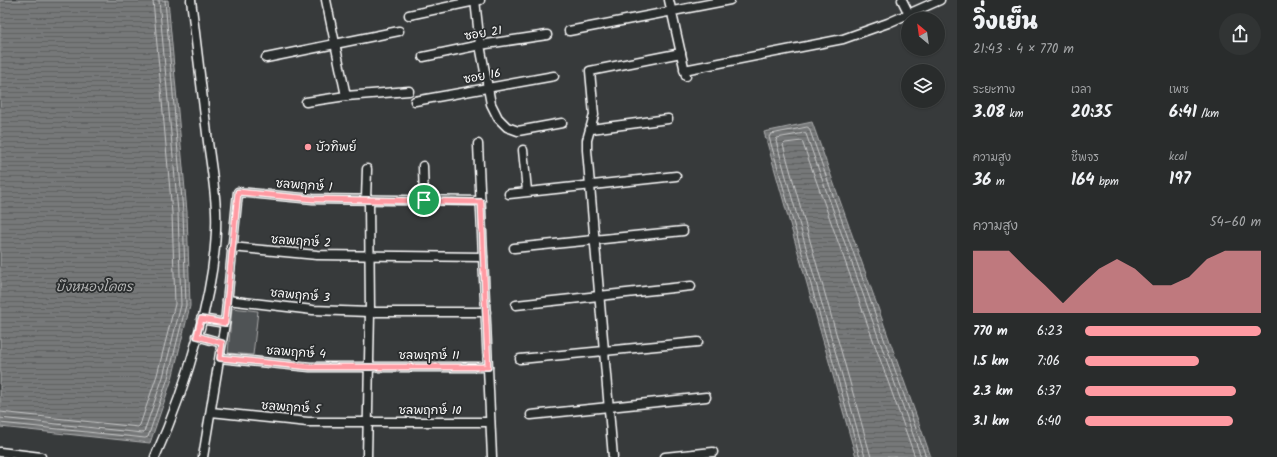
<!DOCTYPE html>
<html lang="th">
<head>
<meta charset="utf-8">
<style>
  :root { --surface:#292c2c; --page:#313434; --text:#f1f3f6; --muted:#a5a7a9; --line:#454848; --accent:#ff9aa2 }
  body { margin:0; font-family:Kalam,"Playpen Sans Thai",sans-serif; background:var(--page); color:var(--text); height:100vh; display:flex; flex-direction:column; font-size:15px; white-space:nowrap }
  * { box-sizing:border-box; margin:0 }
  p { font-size:13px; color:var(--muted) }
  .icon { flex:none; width:22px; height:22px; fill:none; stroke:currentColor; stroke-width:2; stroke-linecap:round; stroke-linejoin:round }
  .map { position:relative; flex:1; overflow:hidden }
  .side { display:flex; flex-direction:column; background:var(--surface); width:320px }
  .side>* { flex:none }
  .needle { width:26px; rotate:331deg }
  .fabs { position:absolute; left:901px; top:12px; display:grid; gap:8px }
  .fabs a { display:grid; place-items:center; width:44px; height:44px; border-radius:50%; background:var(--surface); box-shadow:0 1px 3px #0004,0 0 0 1px var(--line); font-size:20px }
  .pin { position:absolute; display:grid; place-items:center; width:34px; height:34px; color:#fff; margin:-17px; border:2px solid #fff; border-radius:50%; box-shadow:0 1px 4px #0007 }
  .round { display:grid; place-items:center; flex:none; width:42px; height:42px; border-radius:21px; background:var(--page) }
  .head { display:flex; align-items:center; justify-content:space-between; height:68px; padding:0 16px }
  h1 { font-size:22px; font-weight:800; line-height:30px }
  .stats { display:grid; grid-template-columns:repeat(3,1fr); gap:6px; height:68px; padding:4px 16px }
  .stats div { display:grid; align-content:center }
  .stats b { font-size:17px; font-weight:800 }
  .stats small { font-size:11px; font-weight:400 }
  .stats p { font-size:11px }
  .chart { height:112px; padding:8px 16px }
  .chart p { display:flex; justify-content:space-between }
  .chart svg { width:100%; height:72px; margin-top:4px; fill:var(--accent); opacity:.7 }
  ul { padding:0 16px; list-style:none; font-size:13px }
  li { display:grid; grid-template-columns:64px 48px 1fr; align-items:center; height:30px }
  li i { height:10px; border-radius:5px; background:var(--accent) }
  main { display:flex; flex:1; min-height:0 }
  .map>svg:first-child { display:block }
</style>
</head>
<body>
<main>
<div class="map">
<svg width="957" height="457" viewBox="0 0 957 457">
  <defs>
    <pattern id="water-rules" width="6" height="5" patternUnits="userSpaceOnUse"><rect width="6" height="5" fill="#767879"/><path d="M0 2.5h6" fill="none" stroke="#616262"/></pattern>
  </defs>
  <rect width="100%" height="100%" fill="#373a3b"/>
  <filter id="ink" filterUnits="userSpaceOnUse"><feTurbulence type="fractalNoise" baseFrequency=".025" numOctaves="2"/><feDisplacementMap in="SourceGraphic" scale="8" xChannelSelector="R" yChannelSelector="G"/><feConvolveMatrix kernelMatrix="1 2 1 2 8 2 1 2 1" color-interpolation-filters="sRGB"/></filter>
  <g filter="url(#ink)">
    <path fill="#505354" stroke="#a8a9aa" d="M232,308l26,3 -5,44 -25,-2z"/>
    <g fill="url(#water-rules)" stroke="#adaeaf">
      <path d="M0,0h168l19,212 3,94 -18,73 -22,64 -150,-16z"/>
      <path d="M812,122l119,335h-75l-92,-325z"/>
    </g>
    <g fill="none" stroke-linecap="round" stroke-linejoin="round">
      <g stroke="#c8c9c9" stroke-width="1">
        <path d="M0,412l138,15 2,-2 17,-50 18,-71 -3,-91 -19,-213"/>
        <path d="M0,418l142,15 2,-1 19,-55 18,-72 -3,-93 -19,-212"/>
        <path d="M0,423l145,15 3,-1 20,-59 18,-73 -3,-93 -18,-212"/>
        <path d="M860,457l-91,-320 2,-3 36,-7 2,1 117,329"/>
        <path d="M865,457l-89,-316 1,-3 27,-5 2,1 115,323"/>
        <path d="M871,457l-88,-312 2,-2 17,-2 113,316"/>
      </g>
      <defs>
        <g id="minor">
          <path d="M326,0l20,96"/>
          <path d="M475,0l5,45 11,59 7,14 9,9 11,4 44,-8"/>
          <path d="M669,0l17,76"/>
          <path d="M902,0l7,14"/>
          <path d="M409,15l71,-15"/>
          <path d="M569,31l161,-31"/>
          <path d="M423,57l57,-12 67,-10"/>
          <path d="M266,58l133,-27"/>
          <path d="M684,70l159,-31 45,-16 52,-23"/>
          <path d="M415,101l139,-25"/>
          <path d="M306,102l40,-6 63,-5"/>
          <path d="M591,129l77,-10"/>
          <path d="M478,144l14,313"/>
          <path d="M523,150l4,41"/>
          <path d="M423,166l1,34"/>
          <path d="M509,194l167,-18"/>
          <path d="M366,199l1,-30"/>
          <path d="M231,247l86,8 166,2"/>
          <path d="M514,248l169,-17"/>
          <path d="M227,300l86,10 57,2h116"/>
          <path d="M516,305l175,-19"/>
          <path d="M201,319l24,4"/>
          <path d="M197,336l25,7"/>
          <path d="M220,358l90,9h178"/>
          <path d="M520,359l178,-17"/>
          <path d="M211,412l97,10h182"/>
          <path d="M531,415l175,-18"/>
          <path d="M0,452l41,5"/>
          <path d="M155,457c30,-66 64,-173 61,-246 -1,-23 -5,-46 -8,-69 -6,-48 -11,-95 -17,-142"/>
          <path d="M203,457l22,-134 13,-131 75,7 168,2"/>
          <path d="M367,457l3,-145 -1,-112"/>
          <path d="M613,457l-26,-307v-10l7,-25 -4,-44 91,-18"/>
          <path d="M665,457l48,-5"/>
        </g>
      </defs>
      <use href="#minor" stroke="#fff" stroke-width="11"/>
      <use href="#minor" stroke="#2a2d2e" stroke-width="8"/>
    </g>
  </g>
  <g fill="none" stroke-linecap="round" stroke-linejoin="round" filter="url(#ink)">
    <defs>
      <path id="route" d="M238,192l75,7 168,3 7,165h-178l-90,-9 2,-15 -25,-7 4,-17 24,4z"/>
    </defs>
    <use href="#route" stroke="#fff" stroke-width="8"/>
    <use href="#route" stroke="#ff9aa2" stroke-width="5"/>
  </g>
  <circle fill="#ff9aa2" stroke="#2a2d2e" stroke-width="1.5" cx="308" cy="147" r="4"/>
  <g text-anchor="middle" stroke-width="3.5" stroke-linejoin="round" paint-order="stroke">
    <g font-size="12" fill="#fff" stroke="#2a2d2e">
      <text transform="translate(483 33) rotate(-9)" y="4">ซอย 21</text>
      <text transform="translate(482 76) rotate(-10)" y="4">ซอย 16</text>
      <text transform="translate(304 185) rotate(4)" y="4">ชลพฤกษ์ 1</text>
      <text transform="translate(301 241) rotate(4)" y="4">ชลพฤกษ์ 2</text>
      <text transform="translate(300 295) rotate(5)" y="4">ชลพฤกษ์ 3</text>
      <text transform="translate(296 352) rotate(4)" y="4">ชลพฤกษ์ 4</text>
      <text x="429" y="359">ชลพฤกษ์ 11</text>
      <text transform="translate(291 407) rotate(4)" y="4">ชลพฤกษ์ 5</text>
      <text x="430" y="414">ชลพฤกษ์ 10</text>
    </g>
    <g font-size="12" fill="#fff" stroke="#2a2d2e" text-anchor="start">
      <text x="316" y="151">บัวทิพย์</text>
    </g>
    <g font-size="13" font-style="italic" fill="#b4b5b5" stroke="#2a2d2e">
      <text x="94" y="291">บึงหนองโคตร</text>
    </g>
  </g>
</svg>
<div class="fabs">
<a><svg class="needle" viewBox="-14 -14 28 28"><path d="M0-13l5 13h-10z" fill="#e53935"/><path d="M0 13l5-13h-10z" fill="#a5a7a9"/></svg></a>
<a><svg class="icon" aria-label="layers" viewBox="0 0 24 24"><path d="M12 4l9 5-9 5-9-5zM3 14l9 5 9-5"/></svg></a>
</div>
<div class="pin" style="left:424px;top:200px;background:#1e9e55"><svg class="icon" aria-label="arrive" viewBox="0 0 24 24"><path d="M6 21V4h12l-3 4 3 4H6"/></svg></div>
</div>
<section class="side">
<div class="head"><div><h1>วิ่งเย็น</h1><p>21:43 · 4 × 770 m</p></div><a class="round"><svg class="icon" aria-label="share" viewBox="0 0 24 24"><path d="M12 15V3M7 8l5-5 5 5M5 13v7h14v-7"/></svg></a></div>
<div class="stats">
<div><p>ระยะทาง</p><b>3.08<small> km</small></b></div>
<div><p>เวลา</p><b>20:35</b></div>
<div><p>เพซ</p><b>6:41<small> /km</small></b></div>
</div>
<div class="stats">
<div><p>ความสูง</p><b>36<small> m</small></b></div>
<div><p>ชีพจร</p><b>164<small> bpm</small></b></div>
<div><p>kcal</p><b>197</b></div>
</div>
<div class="chart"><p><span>ความสูง</span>54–60 m</p>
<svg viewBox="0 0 160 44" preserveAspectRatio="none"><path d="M0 44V6L10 6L20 6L30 17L40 27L50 38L60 27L70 17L80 11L90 17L100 27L110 27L120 22L130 11L140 6L150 6L160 6V44z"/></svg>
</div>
<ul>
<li><b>770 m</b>6:23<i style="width:100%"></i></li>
<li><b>1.5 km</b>7:06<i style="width:65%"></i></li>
<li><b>2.3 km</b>6:37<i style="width:86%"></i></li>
<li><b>3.1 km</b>6:40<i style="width:84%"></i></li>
</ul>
</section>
</main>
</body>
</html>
